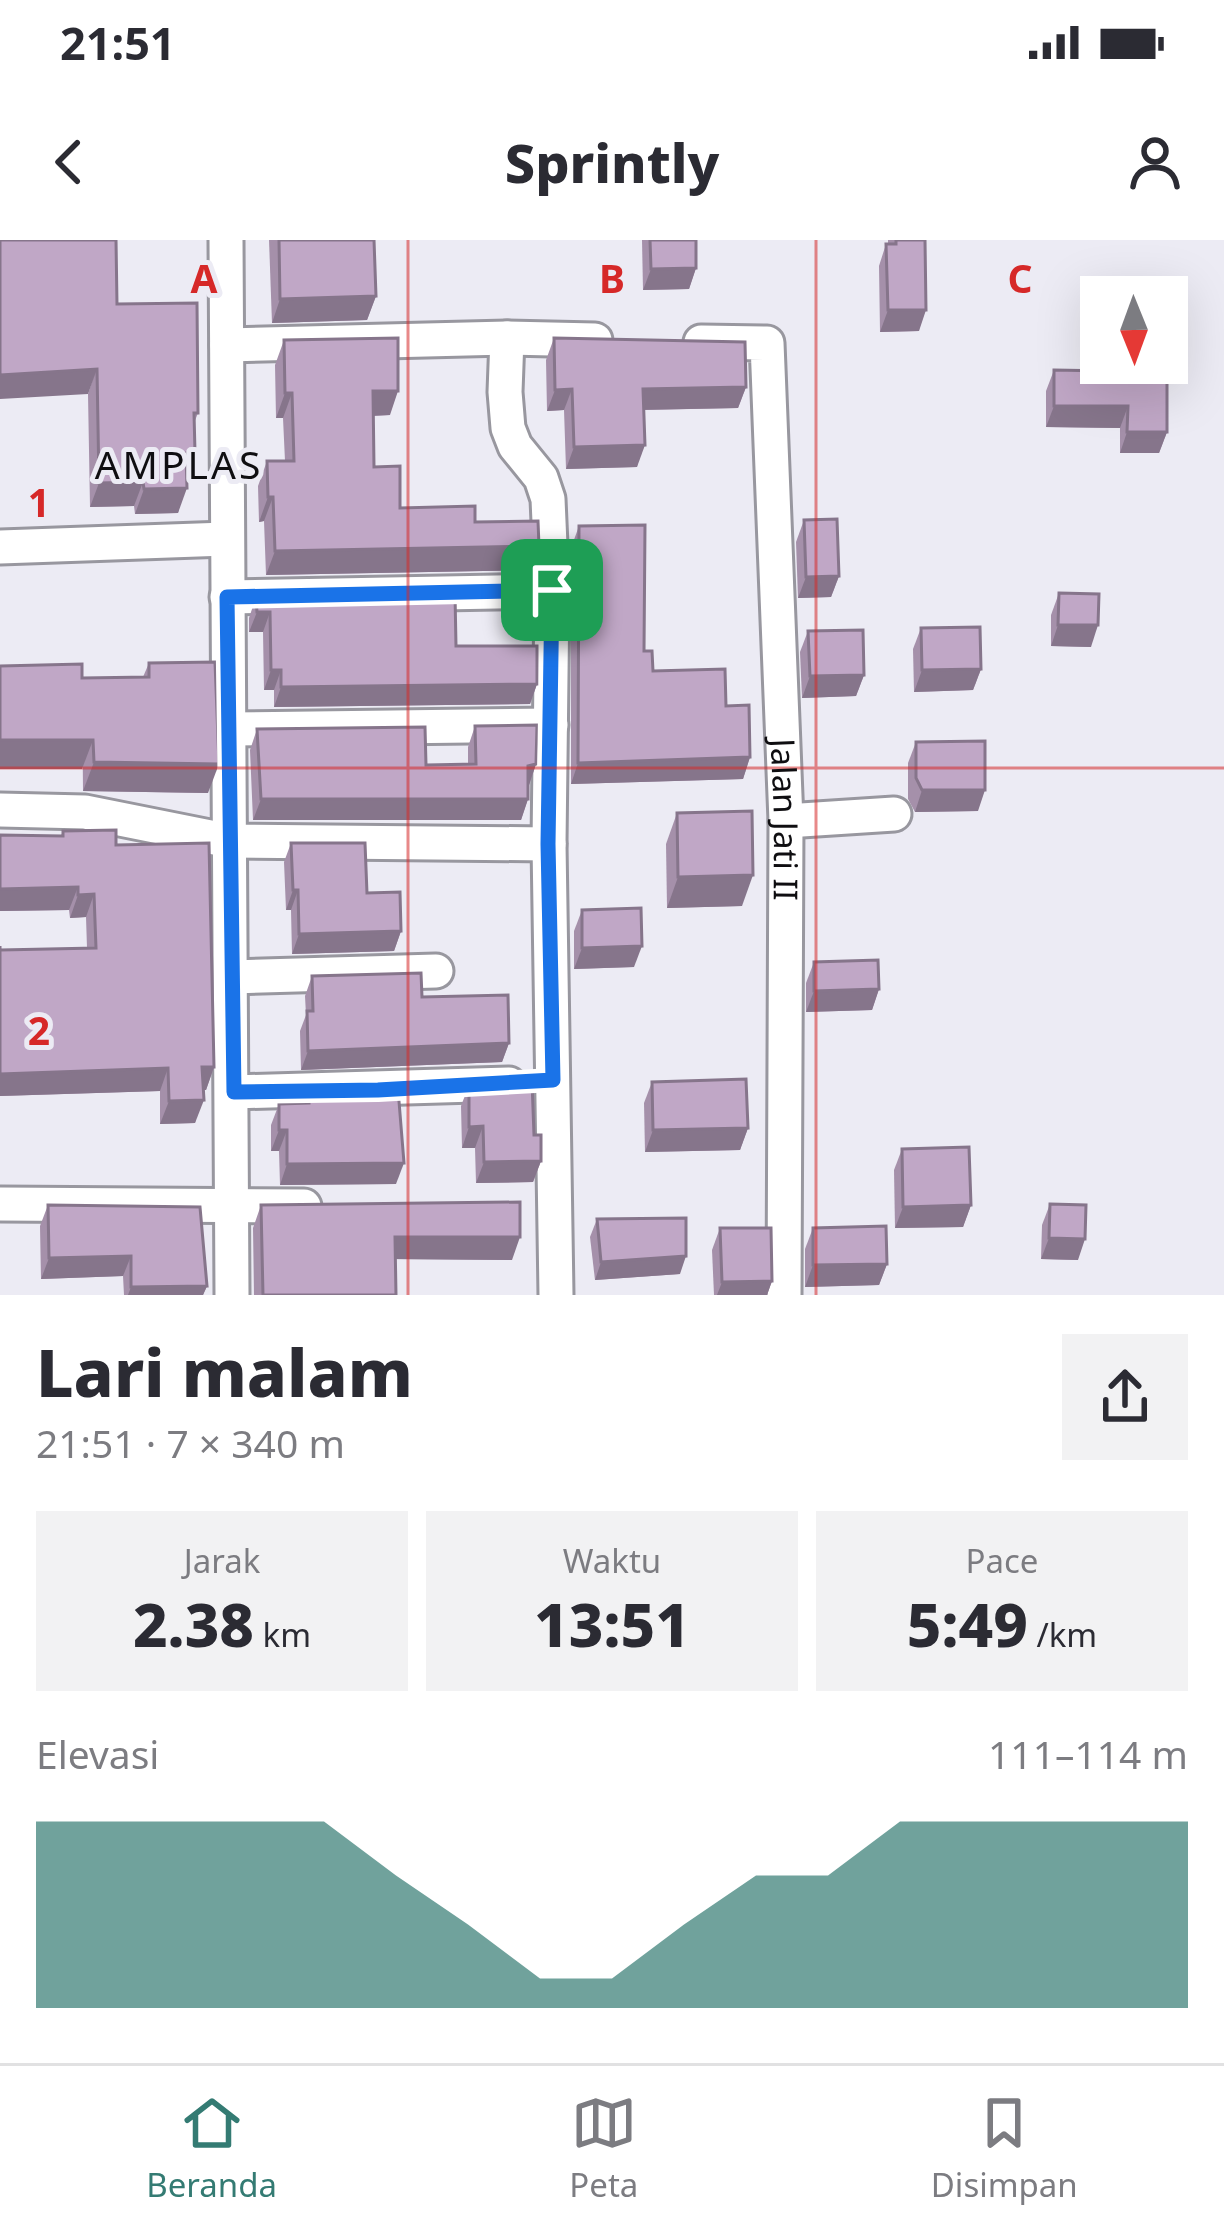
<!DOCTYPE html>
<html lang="id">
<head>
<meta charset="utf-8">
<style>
  :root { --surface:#fff; --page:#f2f2f3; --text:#2b2b33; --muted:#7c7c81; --line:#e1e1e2; --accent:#347b73 }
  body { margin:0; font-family:"Noto Sans",sans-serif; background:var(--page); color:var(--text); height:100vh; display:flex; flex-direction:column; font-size:45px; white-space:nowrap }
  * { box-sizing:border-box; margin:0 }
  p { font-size:39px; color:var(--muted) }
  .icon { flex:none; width:66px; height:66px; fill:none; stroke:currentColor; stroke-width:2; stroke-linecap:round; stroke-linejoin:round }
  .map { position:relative; height:1055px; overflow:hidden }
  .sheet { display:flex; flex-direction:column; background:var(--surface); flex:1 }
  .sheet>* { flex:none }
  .needle { width:78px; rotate:179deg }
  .controls { position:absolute; left:1080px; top:36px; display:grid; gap:24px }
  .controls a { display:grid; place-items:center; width:108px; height:108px; border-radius:0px; background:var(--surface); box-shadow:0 12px 48px #0002; font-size:60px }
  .pin { position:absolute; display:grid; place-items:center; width:102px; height:102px; color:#fff; margin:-51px; border-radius:24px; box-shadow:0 6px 18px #0006 }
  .round { display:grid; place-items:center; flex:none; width:126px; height:126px; border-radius:0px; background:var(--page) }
  .headline { display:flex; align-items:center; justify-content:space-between; height:204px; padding:0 36px }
  h1 { font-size:66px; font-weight:800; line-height:90px }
  .metrics { display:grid; grid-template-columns:repeat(3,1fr); gap:18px; height:204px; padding:12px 36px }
  .metrics div { display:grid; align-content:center; border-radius:0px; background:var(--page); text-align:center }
  .metrics b { font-size:60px; font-weight:800 }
  .metrics small { font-size:33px; font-weight:400 }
  .metrics p { font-size:33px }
  .chart { height:336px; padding:24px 36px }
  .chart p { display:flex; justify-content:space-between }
  .chart svg { width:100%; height:216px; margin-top:12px; fill:var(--accent); opacity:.7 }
  .status { display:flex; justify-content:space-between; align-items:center; height:84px; padding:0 60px; background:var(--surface); direction:ltr }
  .status svg { height:33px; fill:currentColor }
  header { display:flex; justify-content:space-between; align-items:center; height:156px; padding:0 36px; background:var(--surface); font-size:54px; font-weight:800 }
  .tab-bar { display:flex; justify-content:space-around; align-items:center; height:168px; border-top:3px solid var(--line); background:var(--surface); font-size:33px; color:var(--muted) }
  .tab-bar a { display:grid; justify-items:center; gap:6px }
  .tab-bar .on { color:var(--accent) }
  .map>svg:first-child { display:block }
</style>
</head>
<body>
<div class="status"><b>21:51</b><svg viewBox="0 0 49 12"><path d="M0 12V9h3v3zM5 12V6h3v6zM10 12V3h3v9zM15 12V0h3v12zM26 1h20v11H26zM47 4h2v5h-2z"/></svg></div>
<header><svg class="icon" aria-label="back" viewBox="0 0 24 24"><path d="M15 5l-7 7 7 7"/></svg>Sprintly<svg class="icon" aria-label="person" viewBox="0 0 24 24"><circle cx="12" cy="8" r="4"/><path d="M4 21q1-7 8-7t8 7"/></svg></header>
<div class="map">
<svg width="1224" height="1055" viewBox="0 0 1224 1055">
  <rect width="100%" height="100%" fill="#ecebf4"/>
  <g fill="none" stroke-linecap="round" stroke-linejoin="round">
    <defs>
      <g id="minor">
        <path d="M226,0l6,1055"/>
        <path d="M507,98l-2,54 3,36 7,18 26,32 7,21 4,92 -3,253 7,451"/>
        <path id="s1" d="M701,102l66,1 19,478 -2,474"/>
        <path d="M227,105l280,-7 88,2"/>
        <path d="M0,307l226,-8"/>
        <path d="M227,357l325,-6"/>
        <path d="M228,489l323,-4"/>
        <path d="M0,570l85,2 145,29 319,3"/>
        <path d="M786,581l108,-7"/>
        <path d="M232,737l204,-6"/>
        <path d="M234,852l275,-8"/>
        <path d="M0,964l304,2"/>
      </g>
    </defs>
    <use href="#minor" stroke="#98979f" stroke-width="39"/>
    <use href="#minor" stroke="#fff" stroke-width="33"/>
  </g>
  <g fill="#a590aa">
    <path d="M269,0h105l2,56 -9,24 -95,3z"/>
    <path d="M642,0h54v28l-7,21 -46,1z"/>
    <path d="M888,0h37l-6,91 -39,1 -1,-66 7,-22h2z"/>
    <path d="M117,64l81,109 -4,10 -7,52 -9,38 -43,1 -1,-8 -44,1 -2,-113z"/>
    <path d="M554,98l192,49 -8,21 -95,2 -6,57 -71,2 -2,-59 -17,1 -1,-51z"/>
    <path d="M284,100l106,75 -16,1v51l26,41 75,14 64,24 -9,24 -264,5 -2,-54 -5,1 -1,-36 9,-25h18l-2,-43h-7l-1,-53z"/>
    <path d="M1054,130l54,7 59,55 -8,21h-39v-25l-74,-1v-36z"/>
    <path d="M804,280l35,56 -8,21 -33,1 -2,-56z"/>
    <path d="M579,286l65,125 9,20 73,35 24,51 -7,22 -172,5v-236z"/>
    <path d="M1059,353l32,54 -40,-1v-31z"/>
    <path d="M256,357l200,49 81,38 -7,20 -256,3v-17h-10l-1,-58h-14v-14z"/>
    <path d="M921,388l60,41 -8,21 -59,2 -1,-43z"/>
    <path d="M808,391l56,44 -8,21 -54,2 -2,-46z"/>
    <path d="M149,423l59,130 -125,-2 -1,-113 61,-1z"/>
    <path d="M475,486l61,38 -7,21 -1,14 -7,21h-268l-3,-70 7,-21 169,36 42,-1v-17z"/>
    <path d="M916,502l62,69 -63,1 -7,-13v-36z"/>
    <path d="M677,573l65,93 -75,2 -1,-64z"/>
    <path d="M63,591l53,14 98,222 -8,23h-3l-8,33 -35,1v-33l-160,5v-149v3l87,-2 -1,-31 -16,1 -1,-8 -69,1 61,-75z"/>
    <path d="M291,603l76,50 34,38 -7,20 -102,3 -1,-44h-5l-2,-48z"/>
    <path d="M582,670l52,57 -60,2v-38z"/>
    <path d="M814,722l65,27 -7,21 -66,2v-29z"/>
    <path d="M312,736l110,21 87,46 -7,19 -201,8 -1,-39 6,-16 -1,-19z"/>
    <path d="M652,842l96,46 -8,22 -95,2 -1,-49z"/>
    <path d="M469,845l65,50 7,26 -8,21 -57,1 -1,-35h-13l-1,-42z"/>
    <path d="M309,851l87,93 -116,1 -1,-34h-8v-26l8,-21 26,-1z"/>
    <path d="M902,909l69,56 -8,22 -68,1 -1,-58z"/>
    <path d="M1050,964l28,56 -37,-1 1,-34z"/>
    <path d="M48,965l159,81 -4,9h-79l-1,-19 -82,3 -1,-53z"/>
    <path d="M261,965l251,55 -117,-1 1,36h-142l-1,-67z"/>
    <path d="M597,979l83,55 -85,6 -5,-43z"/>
    <path d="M720,988l52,53 -5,14h-53l-2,-45z"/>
    <path d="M813,988l74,36 -8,21 -74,2v-38z"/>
  </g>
  <g fill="#86758b">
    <path d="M696,28l-7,21 -46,1 8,-21z"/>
    <path d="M376,56l-9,24 -95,3 8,-24z"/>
    <path d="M888,70h38l-7,21 -39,1z"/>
    <path d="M97,129l-9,25 -88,5v-24z"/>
    <path d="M746,147l-8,21 -103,2 8,-21z"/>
    <path d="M572,149l-8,21 -17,1 8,-21z"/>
    <path d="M373,151h25l-8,24 -26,1z"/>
    <path d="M285,153h7l-9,25h-7z"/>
    <path d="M1054,166h74l-8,22 -74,-1z"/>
    <path d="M1127,192h40l-8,21h-39z"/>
    <path d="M645,205l-8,22 -71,2 8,-22z"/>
    <path d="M195,212l-9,25v-24z"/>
    <path d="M143,242l-9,24 -44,1 9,-24z"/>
    <path d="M187,248l-9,25 -43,1 9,-25z"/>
    <path d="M268,257h5l-9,24 -5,1z"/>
    <path d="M539,306l-9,24 -264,5 9,-24z"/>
    <path d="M839,336l-8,21 -33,1 8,-21z"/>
    <path d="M257,372h13l-7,20h-14z"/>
    <path d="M1058,385h40l-7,22 -40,-1z"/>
    <path d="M981,429l-8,21 -59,2 8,-22z"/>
    <path d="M271,430h10l-7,20h-10z"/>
    <path d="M864,435l-8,21 -54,2 8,-22z"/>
    <path d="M537,444l-7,20 -256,3 7,-20z"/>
    <path d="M0,500h93l-11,29h-82z"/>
    <path d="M750,517l-7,22 -172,5 7,-21z"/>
    <path d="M94,522l125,2 -11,29 -125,-2z"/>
    <path d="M536,524l-7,21 -1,-19z"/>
    <path d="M922,550h63l-7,21 -63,1z"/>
    <path d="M261,559h267l-7,21h-268z"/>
    <path d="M753,635l-11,31 -75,2 11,-31z"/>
    <path d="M78,647l-9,23 -69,1v-22z"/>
    <path d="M293,650h5l-7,20h-5z"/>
    <path d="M94,654l-8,23 -16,1 8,-23z"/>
    <path d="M401,691l-7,20 -102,3 7,-20z"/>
    <path d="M642,706l-8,21 -60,2 8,-21z"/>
    <path d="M879,749l-7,21 -66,2 8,-21z"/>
    <path d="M509,803l-7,19 -201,8 7,-19z"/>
    <path d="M202,827h12l-8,23h-12z"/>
    <path d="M168,828l-8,23 -160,5v-22z"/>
    <path d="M204,860l-9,23 -35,1 9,-23z"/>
    <path d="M483,886l-8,22h-13l7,-21z"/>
    <path d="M748,888l-8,22 -95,2 8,-22z"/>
    <path d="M279,890h8l-8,21h-8z"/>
    <path d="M541,921l-8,21 -57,1 8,-21z"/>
    <path d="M404,923l-8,21 -116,1 7,-21z"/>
    <path d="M971,965l-8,22 -68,1 8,-21z"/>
    <path d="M395,997h125l-8,23 -125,-1z"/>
    <path d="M1049,998l36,1 -7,21 -37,-1z"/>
    <path d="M131,1016l-8,20 -82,3 8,-21z"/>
    <path d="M686,1016l-6,18 -85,6 6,-18z"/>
    <path d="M887,1024l-8,21 -74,2 8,-22z"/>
    <path d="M772,1041l-5,14h-50l5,-13z"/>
    <path d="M207,1046l-4,9h-75l3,-8z"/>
  </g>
  <g fill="#c0a7c6" stroke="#86758b" stroke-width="3">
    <path d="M0,0h116l1,64 80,-1 1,110h-4l1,39 -9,1 1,35 -43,1 -1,-7 -44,1 -2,-114 -97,6z"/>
    <path d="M279,0h95l2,56 -96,3z"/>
    <path d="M650,0h46v28l-45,1z"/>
    <path d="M896,0h29l1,70h-38l-2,-66h10z"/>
    <path d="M398,98v53h-25l1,76 26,-1v42l75,-2v16l63,-1 1,25 -264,5 -2,-54h-5l-1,-36h27l-2,-68h-7l-1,-53z"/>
    <path d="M554,98l191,4 1,45 -103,2 2,56 -71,2 -2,-58 -17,1z"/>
    <path d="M1054,130l54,1v6l59,1v54h-40l1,-26h-74z"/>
    <path d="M837,279l2,57 -33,1 -2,-57z"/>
    <path d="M645,285l-1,126h8l1,20 72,-2 1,37 23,-1 1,52 -172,6 1,-237z"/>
    <path d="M1059,353l40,1 -1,31h-40z"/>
    <path d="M455,354l1,52h81v38l-256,3v-17h-10l-1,-58h-13l-1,-15z"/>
    <path d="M980,387l1,42 -59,1 -1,-42z"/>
    <path d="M863,390l1,45 -54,1 -2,-45z"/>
    <path d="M215,422l4,102 -125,-2 -1,-22h-93v-74l82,-2v14l67,-1v-14z"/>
    <path d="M537,485l-1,39 -8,2v33h-267l-4,-70 168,-2 1,38 50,-1 -1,-38z"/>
    <path d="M985,501v49h-63l-6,-12v-36z"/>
    <path d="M752,571l1,64 -75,2 -1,-64z"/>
    <path d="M116,590v15l93,-2 5,224h-12l2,33 -35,1 -1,-33 -168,6v-128v4l96,-2 -2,-54 -16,1v-8l-78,2v-54l63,1v-5z"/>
    <path d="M291,603h74l2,50 33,-1 1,39 -102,3 -1,-44h-5z"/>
    <path d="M641,668l1,38 -60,2v-38z"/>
    <path d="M878,720l1,29 -65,2v-29z"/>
    <path d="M421,733l1,24 86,-2 1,48 -201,8 -1,-40h6l-1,-35z"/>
    <path d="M746,839l2,49 -95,2 -1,-48z"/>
    <path d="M532,841l2,54h7v26l-57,1 -1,-36 -14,1v-42z"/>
    <path d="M398,849l6,74 -117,1v-34h-8v-26l30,-1v-12z"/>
    <path d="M969,907l2,58 -68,2 -1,-58z"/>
    <path d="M520,962v35h-125l1,58h-133l-2,-90z"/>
    <path d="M1050,964l36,1 -1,34 -36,-1z"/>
    <path d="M48,965l152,2 7,79 -76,1v-31l-82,2z"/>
    <path d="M686,978v38l-85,6 -4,-43z"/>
    <path d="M886,986l1,38 -74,1v-37z"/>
    <path d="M720,988h51l1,53 -50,1z"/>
  </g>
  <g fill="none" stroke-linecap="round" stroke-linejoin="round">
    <defs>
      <path id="route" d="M552,350l-4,254 5,236 -175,10 -144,2 -7,-495z"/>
    </defs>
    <use href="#route" stroke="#fff" stroke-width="24"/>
    <use href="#route" stroke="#1a73e8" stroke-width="15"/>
  </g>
  <path fill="none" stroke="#d62828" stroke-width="3" stroke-opacity="0.55" d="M408,0v1055M816,0v1055M0,528h1224"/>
  <g text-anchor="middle" stroke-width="10" stroke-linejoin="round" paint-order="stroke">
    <g font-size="33" fill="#0f0e11" stroke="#ecebf4">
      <text dy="12" stroke="none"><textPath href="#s1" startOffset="543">Jalan Jati II</textPath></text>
    </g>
    <g font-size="39" letter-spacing="3" fill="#0f0e11" stroke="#ecebf4">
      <text x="179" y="239">AMPLAS</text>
    </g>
  </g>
  <g font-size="39" text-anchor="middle" font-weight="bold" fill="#d62828" stroke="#ecebf4" stroke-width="10" stroke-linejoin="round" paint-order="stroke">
    <text x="204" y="53">A</text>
    <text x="612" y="53">B</text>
    <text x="1020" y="53">C</text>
    <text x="39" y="277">1</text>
    <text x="39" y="805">2</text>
  </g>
</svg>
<div class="controls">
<a><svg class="needle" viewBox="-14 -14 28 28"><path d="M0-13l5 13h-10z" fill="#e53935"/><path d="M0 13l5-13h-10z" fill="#7c7c81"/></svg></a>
</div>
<div class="pin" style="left:552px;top:350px;background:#1e9e55"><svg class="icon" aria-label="arrive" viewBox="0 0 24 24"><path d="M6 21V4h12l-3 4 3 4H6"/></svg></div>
</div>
<section class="sheet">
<div class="headline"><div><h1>Lari malam</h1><p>21:51 · 7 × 340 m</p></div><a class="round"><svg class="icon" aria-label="share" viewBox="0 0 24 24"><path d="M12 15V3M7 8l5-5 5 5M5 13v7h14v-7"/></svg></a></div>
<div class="metrics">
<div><p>Jarak</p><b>2.38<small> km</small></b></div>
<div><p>Waktu</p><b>13:51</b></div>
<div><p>Pace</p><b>5:49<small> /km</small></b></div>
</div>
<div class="chart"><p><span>Elevasi</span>111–114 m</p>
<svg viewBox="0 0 160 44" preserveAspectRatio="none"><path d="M0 44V6L10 6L20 6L30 6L40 6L50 17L60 27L70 38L80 38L90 27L100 17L110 17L120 6L130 6L140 6L150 6L160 6V44z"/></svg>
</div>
</section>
<nav class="tab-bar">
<a class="on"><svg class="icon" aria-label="home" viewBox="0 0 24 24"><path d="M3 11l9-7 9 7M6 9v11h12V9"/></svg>Beranda</a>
<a><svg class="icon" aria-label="map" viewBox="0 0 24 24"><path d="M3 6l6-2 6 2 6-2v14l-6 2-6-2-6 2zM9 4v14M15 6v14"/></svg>Peta</a>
<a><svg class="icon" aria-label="saved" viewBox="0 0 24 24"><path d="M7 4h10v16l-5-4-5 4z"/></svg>Disimpan</a>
</nav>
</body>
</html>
